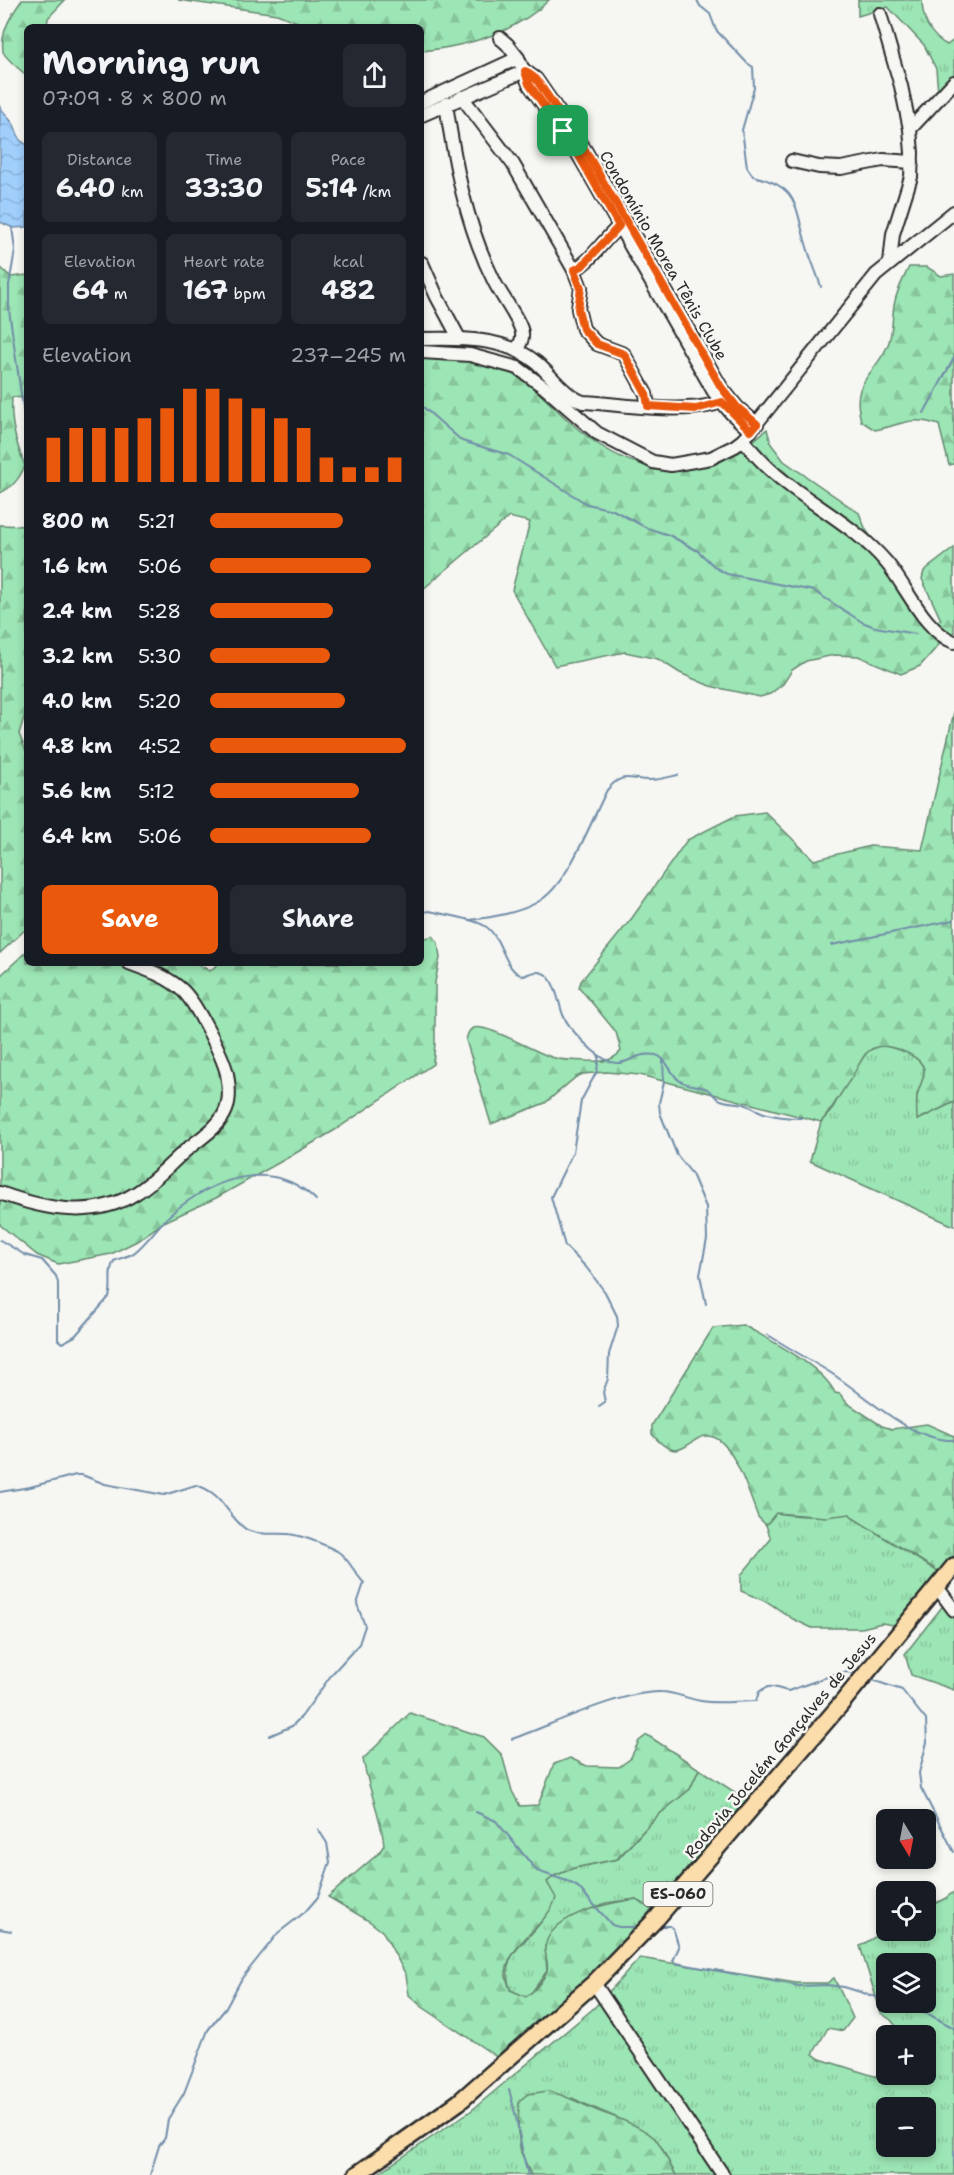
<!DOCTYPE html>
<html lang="en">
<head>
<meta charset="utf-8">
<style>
  :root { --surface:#171b24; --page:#242831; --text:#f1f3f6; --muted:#9ea1a6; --accent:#ea580c }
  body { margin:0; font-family:"Shantell Sans",sans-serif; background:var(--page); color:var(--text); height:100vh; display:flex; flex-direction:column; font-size:22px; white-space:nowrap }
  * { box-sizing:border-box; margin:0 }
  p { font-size:20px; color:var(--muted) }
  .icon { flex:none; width:33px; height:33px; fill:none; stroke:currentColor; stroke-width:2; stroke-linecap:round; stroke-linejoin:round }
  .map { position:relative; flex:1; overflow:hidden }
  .panel { position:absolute; left:24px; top:24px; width:400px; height:942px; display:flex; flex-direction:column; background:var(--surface); border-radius:9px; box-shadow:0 3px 9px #0003 }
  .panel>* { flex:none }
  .needle { width:39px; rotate:170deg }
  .controls { position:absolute; left:876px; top:1809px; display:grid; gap:12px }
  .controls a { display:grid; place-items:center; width:60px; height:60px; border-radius:9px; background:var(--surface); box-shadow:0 3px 9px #0003; font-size:30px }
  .pin { position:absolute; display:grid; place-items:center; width:51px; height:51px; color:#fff; margin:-26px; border-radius:12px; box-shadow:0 3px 9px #0006 }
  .round { display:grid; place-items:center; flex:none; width:63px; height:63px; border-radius:9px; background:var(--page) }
  .head { display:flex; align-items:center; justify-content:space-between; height:102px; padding:0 18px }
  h1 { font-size:33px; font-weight:700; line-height:45px }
  .stats { display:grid; grid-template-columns:repeat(3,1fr); gap:9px; height:102px; padding:6px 18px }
  .stats div { display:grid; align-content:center; border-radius:9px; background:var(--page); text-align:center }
  .stats b { font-size:26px; font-weight:700 }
  .stats small { font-size:16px; font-weight:400 }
  .stats p { font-size:16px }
  .chart { height:168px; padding:12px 18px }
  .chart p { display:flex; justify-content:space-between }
  .chart svg { width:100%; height:108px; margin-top:6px; stroke:var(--accent); stroke-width:6 }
  .cta { display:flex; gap:12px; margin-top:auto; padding:12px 18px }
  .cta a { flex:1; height:69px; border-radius:9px; background:var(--accent); color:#fff; font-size:24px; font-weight:700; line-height:69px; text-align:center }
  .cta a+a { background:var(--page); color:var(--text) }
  ul { padding:0 18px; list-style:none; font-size:20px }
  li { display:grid; grid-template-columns:96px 72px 1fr; align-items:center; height:45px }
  li i { height:15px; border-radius:8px; background:var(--accent) }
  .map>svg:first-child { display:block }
</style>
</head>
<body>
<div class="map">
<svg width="954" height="2175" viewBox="0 0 954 2175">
  <defs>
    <pattern id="grass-tufts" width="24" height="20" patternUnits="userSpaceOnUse" patternTransform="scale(1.5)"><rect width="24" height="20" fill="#9ce5b4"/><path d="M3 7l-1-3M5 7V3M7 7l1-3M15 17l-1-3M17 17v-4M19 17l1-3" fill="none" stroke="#87c59b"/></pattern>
    <pattern id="forest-firs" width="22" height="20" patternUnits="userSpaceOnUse" patternTransform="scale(1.5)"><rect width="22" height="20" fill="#9ce5b4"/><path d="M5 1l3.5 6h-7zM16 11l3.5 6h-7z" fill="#87c59b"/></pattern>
    <pattern id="water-waves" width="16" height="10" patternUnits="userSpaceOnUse" patternTransform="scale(1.5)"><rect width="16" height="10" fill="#a0cffc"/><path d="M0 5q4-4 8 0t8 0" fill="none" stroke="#8ab2d8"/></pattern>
  </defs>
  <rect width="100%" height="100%" fill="#f6f6f2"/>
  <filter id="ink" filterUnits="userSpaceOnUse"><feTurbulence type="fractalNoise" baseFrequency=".0167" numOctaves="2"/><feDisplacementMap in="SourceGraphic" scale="12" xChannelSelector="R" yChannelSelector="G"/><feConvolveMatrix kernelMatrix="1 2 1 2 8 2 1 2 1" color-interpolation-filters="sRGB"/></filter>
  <g filter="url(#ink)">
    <g fill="url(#grass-tufts)" stroke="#648870" stroke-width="1.5" fill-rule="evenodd">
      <path d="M858,0h64c0,19 8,36 25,45l7,-5v48l-16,4 -2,-23 -12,-24 -36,-38 -30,9z"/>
      <path d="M881,1045c15,4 42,8 43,27 0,8 -5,16 -7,23 -1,8 1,17 1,25l36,-18v124l-144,-65 11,-39 10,-11 28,-50 9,-10z"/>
      <path d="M776,1513c26,4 49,5 74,0l3,5 87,55 -41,53 -17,-3 -20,5h-50l-19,-9 -24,-16 -28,-12v-16l30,-36 -5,-14z"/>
      <path d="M949,1598l5,4v88l-43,-15 -6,-21z"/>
      <path d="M699,1769l51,33 -94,110 -20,-13 -30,4 -30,12 -31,31 2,25 -15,21 -6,5 -16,-7c-10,-37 12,-42 31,-68 5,-7 10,-16 14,-24l-8,-16 7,-6 20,-8 44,-9 39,-43 33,-27z"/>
      <path d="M954,1892v283h-278c-7,-10 -11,-25 -19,-34 -15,-17 -63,-31 -85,-43l-54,33 3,21 10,23h-155l96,-65 122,-102 46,-50 156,25h31l7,-5 19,40 -10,13 -15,-3 -15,26 7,5 54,17 52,-2v-38l-23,-1 -12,-15 -10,-7 -21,-67 26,-16h40v-22l18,-9zM886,1964h40v38h-40zM886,2108h40v38h-40z"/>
    </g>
    <g fill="url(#forest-firs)" stroke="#648870" stroke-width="1.5">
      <path d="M22,0h43l-17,18 -1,9h-20v49c-7,-7 -19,-15 -24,-24 -3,-20 8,-37 19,-52z"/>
      <path d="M178,0h371c-33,33 -82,46 -127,51v-24h-112l-33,-13z"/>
      <path d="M0,267l11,10 16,-2v128l-1,-5 -14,-1c-2,25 4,46 13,69 -6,13 -12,21 -25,27z"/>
      <path d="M909,267h18l14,9 13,-2v190l-5,1 -10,-40c-30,-10 -36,0 -64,5l-14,-9c-11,-40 12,-44 26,-74 7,-14 4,-31 8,-46 2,-11 9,-23 14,-34z"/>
      <path d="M422,356c17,2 58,2 73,8 31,12 51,37 75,58 52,47 104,62 168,29 10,-5 20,-14 29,-22l4,15 13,17 75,52 7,17 68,91 7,-1 -19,-41 2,-8 30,-23v89l-10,2 -24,27 -19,8 -43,-18 -24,-1 -28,6 -14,9 -9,14 -13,10 -10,3 -50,-11 -30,-13 -22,-14 -33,-7 -70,14 -43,-76 18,-68 -21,-5 -87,73z"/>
      <path d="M0,525l27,1v182l-8,26 8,19v175l-27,25z"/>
      <path d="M954,712v390l-37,18c0,-7 -1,-16 0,-23 1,-10 10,-21 6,-31 -4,-8 -15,-13 -23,-16 -33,-12 -35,6 -50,30 -10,14 -18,29 -29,42l-181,-47 -34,-3 -23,2 -7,3 -31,26 -54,21 -25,-84c1,-4 2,-10 7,-12 16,-5 63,26 82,30 10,3 22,2 32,3 13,1 25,1 34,-10l-5,-19 -37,-45 2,-6 51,-63 55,-78 48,-24 30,-4 49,48 56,-14 52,4z"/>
      <path d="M433,936l5,7 2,15 -5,24v62l-2,20 -98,66 -46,27 -73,41 -52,24 -27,19 -26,13 -53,10 -21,-9 -37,-30v-249l27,-25v12h169l14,8 9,-8h203v-24z"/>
      <path d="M743,1325c26,15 80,41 92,68l5,1 7,9 35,23 10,3 35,-5 27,12v123l-13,14 -88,-55 -3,-4 -24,3 -50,-4 -10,12 -8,-8c-8,-20 -24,-74 -45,-80 -24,-8 -29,35 -61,-3v-9l61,-97z"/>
      <path d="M410,1713l74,24 18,18 10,36 8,15 18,-1 16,-41 16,-6 17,8 32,1 11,-8 9,-18 8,-6 52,34 -9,20 -33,27 -40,43 -43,9 -20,8 -7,6 9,16c-10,29 -45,43 -50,74 -1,5 3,13 4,18l16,7c7,-5 18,-17 21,-26 2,-6 -2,-16 -2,-23 4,-34 64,-45 91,-49l21,14 -154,148 -82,-55 -12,-11 -3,-20 -23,-43 -14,-11 -41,-24 51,-44 5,-8c-3,-30 -16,-56 -21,-86z"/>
      <path d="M548,2091c16,4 28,10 43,17 20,9 53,17 67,34 7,10 11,23 18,33h-145l-10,-23 -3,-21 1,-30 9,-7z"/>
    </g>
    <path fill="url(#water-waves)" stroke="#718da8" stroke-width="1.5" d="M0,107l14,18 6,15 7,5v82l-14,1 -13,-6z"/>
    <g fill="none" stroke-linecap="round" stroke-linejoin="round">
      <g stroke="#718da8" stroke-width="2">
        <path d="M697,0l3,6 10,8 6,16 31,33 6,4 1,21 -12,42 5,37 6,9c48,11 41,31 54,71 4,14 10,26 14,40"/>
        <path d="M12,227l3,23 -6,35v25l18,125"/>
        <path d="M422,406l40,35 47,14 78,49 26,6 34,18 22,7 29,16 18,17 11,6 87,17 48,31 13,5 41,7"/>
        <path d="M924,413l30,-55"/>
        <path d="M422,912l8,-1c15,4 42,7 55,15 18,11 19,47 39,50 30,-16 32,20 39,39 6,13 19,26 29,35 34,29 35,0 64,5 11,3 15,20 24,26 8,5 19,4 27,8 5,3 8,9 14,11 7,3 15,2 23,4 7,2 13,7 20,9 12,4 25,5 37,5"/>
        <path d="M470,920c23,-3 51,-7 71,-20 28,-18 50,-79 66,-110 16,-19 22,-10 43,-10 9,0 19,-3 28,-5"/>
        <path d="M832,945l122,-25"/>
        <path d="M599,1055l-2,16 -16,30 -8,51 -22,45 14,49 21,21 19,25 12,24 1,10 -9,28 -1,25 -5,13 2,10 -6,4"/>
        <path d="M663,1060l1,22 -5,21 1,10 17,42 15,19 14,33 1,32 -7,36 6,29"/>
        <path d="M0,1240l25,15 17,5 14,16 2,7v57l4,3 13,-7 34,-39c4,-12 -2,-24 5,-36 6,-3 12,-4 18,-7 12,-7 26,-29 39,-40 41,-35 101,-58 145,-14"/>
        <path d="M768,1335c21,13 42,25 63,38 36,23 79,68 123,67"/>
        <path d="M0,1492l30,-5 46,-12h6l23,9 59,11 32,-10c26,8 28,25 47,42 9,9 34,6 45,7 16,2 35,10 49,17 12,7 17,22 27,32l-7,21 8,22 -6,18 -27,30 -30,42 -10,10 -23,10"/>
        <path d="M869,1679l33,11 24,30 1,22 -8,31 2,15 33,64"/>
        <path d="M512,1739c40,-14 108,-48 149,-47 14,0 26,7 40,9 17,3 37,0 55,0l3,-9c13,-10 16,-3 29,-1l50,-18 9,-1 12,1"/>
        <path d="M476,1812l20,9 41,50 30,10 11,6 34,38 7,2h20"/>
        <path d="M657,1926h13l3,2 6,19 -6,14 3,2 123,23 28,-1 17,2 42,13"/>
        <path d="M0,1929l11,2"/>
        <path d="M894,2002l36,13 24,13"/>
        <path d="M509,2090c9,28 11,57 19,85"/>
        <path d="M954,2151v14"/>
        <path d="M150,2175l9,-29 6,-8 3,-19 16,-26 24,-63 18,-22 16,-30 36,-45 27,-21 13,-15 12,-35 -3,-19 -9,-14"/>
      </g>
      <defs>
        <g id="minor">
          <path d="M880,14l21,72 9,43"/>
          <path d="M500,38l7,6 11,14 11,26 49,70 136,238 17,21 20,18"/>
          <path d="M525,71l11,8 49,71 136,237 16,20 20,17"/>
          <path d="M462,97l51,67 61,106 7,18 -3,21 5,20 14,15 27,10 22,40 2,12"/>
          <path d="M422,102l96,-44"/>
          <path d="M446,104c9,61 20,121 48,177 6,13 27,41 28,52 1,7 -2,12 -6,17"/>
          <path d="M422,115l103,-44"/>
          <path d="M792,161l27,6 22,1 42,-8 29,2"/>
          <path d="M422,263l15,34 22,41"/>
          <path d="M890,263l3,-29 18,-57 1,-24 -2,-24 44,-47"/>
          <path d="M574,270c21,-11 31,-35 51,-48"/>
          <path d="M422,339c38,-1 84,-2 115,24 14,12 28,33 46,39 39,2 112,15 145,-3"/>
          <path d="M422,352l48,3 48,13 26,19 53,46 56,29 18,3 40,-7 24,-12 8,-6 133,-165 78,-63"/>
          <path d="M743,440c13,16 26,30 42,42 34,27 73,47 101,80 20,23 38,69 68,80"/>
          <path d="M0,1193c44,16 94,27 136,0 18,-11 33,-28 49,-42 14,-12 34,-23 41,-41 4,-10 3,-25 1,-36 -4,-18 -32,-73 -45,-84 -15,-14 -34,-20 -53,-27"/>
          <path d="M937,1587l17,23"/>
          <path d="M594,1983l129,192"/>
        </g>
        <path id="major" d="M356,2175l103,-73 135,-119 63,-65 184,-214 113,-138"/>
      </defs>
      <use href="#minor" stroke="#2b2b2b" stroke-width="16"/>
      <use href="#major" stroke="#2b2b2b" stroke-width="20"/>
      <use href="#minor" stroke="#f6f6f2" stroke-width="12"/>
      <use href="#major" stroke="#fbddab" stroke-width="15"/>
    </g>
  </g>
  <g fill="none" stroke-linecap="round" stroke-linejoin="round" filter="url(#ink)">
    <defs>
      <path id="route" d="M525,71l11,8 49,71 136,237 16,20 20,17 -6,7 -29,-29 -26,7 -48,-3 -2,-12 -22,-40 -27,-10 -14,-15 -5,-20 3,-21 -7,-18 8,-4 37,-40 -41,-72 -49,-70z"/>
    </defs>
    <use href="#route" stroke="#fff" stroke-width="12"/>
    <use href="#route" stroke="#ea580c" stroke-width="8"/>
  </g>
  <g text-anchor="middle" stroke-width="5" stroke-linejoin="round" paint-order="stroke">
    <rect fill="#f6f6f2" stroke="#686867" stroke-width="1.5" x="643.5" y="1882" width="69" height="24" rx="4.5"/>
    <g font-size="15" font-weight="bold" fill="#2b2b2b">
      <text x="678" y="1899">ES-060</text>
    </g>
    <g font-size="16" fill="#2b2b2b" stroke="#f6f6f2">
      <text transform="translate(664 255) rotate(60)" y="6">Condomínio Morea Tênis Clube</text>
      <text transform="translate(780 1745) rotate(-50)" y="6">Rodovia Jocelém Gonçalves de Jesus</text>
    </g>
  </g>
</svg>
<div class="controls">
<a><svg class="needle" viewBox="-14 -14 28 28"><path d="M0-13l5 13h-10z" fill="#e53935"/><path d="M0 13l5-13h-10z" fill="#9ea1a6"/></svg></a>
<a><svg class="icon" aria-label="locate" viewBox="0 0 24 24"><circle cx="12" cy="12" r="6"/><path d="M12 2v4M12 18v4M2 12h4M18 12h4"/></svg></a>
<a><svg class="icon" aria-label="layers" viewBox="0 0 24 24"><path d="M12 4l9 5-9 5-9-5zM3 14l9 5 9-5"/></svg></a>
<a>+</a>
<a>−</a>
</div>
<div class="pin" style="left:563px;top:131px;background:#1e9e55"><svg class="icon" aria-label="arrive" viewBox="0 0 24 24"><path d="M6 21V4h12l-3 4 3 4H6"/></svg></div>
<section class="panel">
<div class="head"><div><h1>Morning run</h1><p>07:09 · 8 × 800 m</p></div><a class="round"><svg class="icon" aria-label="share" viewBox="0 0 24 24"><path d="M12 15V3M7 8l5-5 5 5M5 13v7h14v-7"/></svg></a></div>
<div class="stats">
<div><p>Distance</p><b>6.40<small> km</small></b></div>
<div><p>Time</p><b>33:30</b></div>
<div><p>Pace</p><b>5:14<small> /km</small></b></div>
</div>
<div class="stats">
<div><p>Elevation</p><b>64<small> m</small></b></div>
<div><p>Heart rate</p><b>167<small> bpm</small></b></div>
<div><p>kcal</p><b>482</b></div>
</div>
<div class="chart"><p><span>Elevation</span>237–245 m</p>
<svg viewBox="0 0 160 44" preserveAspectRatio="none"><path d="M5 44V26M15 44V22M25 44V22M35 44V22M45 44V18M55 44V14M65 44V6M75 44V6M85 44V10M95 44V14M105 44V18M115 44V22M125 44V34M135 44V38M145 44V38M155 44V34"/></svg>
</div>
<ul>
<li><b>800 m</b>5:21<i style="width:68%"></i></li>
<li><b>1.6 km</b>5:06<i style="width:82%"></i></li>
<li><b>2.4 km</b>5:28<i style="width:63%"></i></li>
<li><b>3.2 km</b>5:30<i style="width:61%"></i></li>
<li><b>4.0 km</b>5:20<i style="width:69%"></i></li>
<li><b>4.8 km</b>4:52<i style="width:100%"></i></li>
<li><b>5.6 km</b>5:12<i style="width:76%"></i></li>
<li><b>6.4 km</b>5:06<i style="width:82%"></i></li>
</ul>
<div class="cta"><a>Save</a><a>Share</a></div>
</section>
</div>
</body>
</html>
